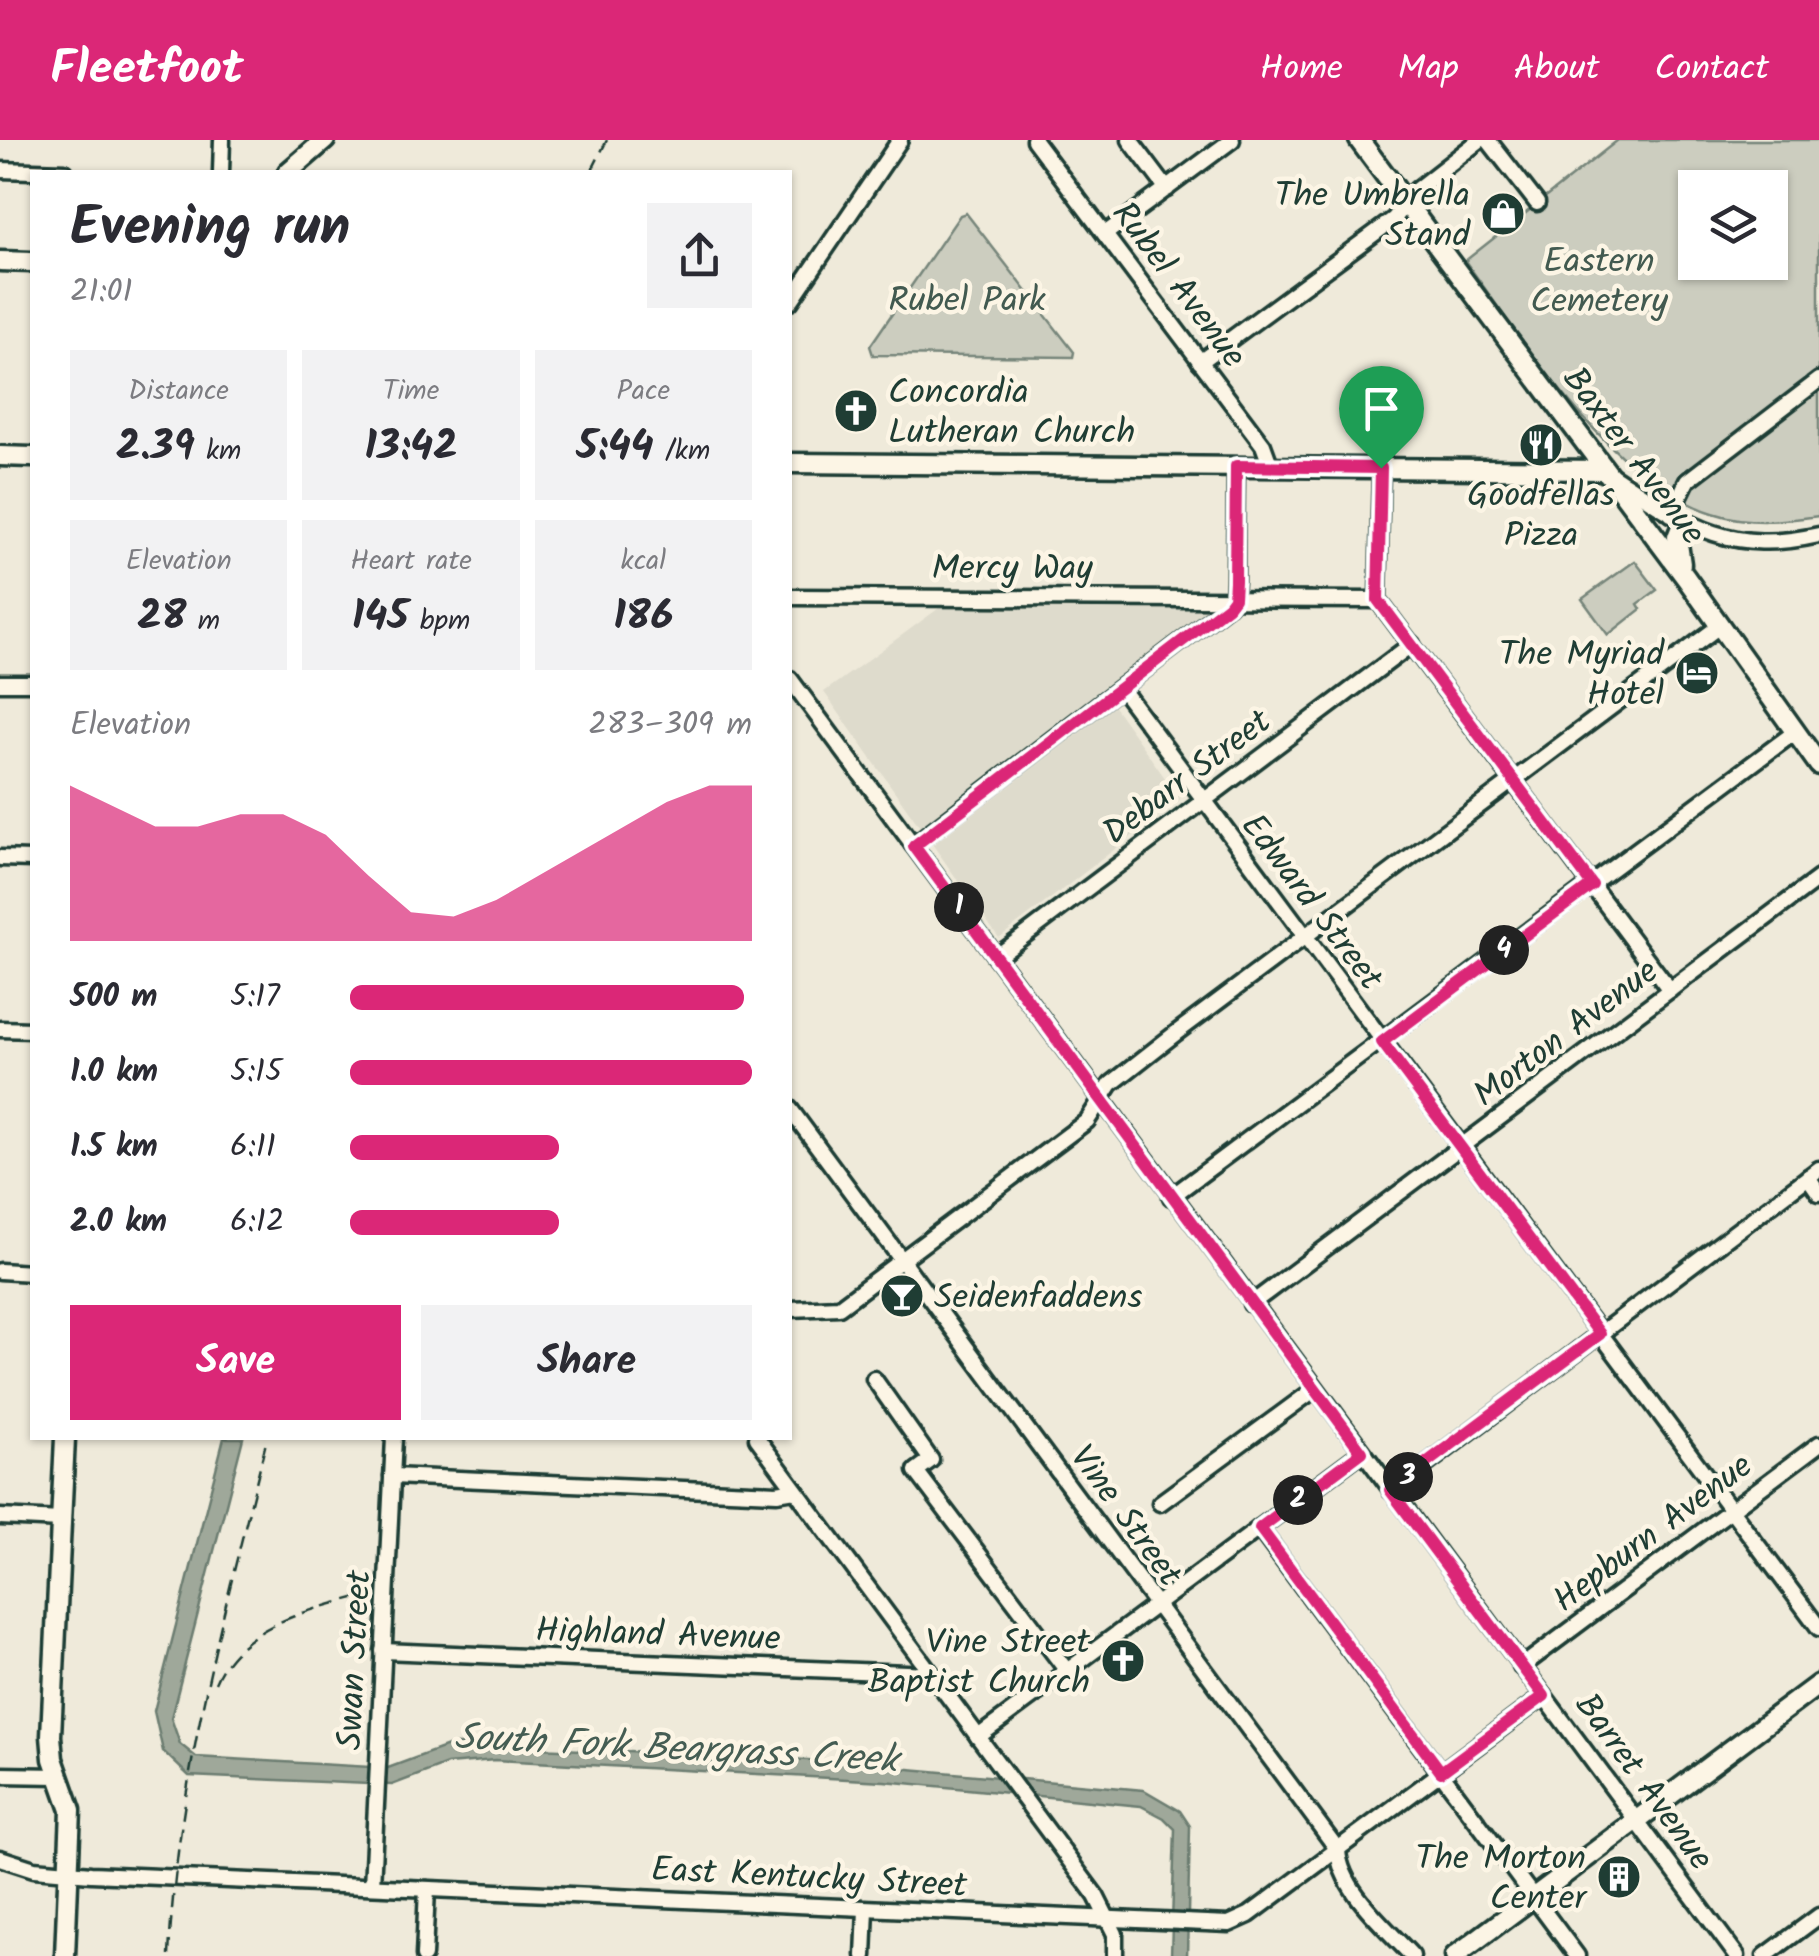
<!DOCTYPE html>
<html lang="en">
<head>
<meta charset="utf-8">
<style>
  :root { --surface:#fff; --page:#f2f2f3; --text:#2b2b33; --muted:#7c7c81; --accent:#db2777 }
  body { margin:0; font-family:Kalam,sans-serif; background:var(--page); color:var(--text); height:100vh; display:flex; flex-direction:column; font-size:38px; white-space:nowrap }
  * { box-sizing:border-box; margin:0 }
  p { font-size:32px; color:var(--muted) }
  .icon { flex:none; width:55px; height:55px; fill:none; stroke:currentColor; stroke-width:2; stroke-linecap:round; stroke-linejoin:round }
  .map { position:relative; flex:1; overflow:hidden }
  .details { position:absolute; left:30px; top:30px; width:762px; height:1270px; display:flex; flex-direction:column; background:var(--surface); border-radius:0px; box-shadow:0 2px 8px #0004 }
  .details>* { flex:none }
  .fabs { position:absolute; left:1678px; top:30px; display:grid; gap:20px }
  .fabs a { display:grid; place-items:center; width:110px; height:110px; border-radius:0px; background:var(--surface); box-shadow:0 2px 8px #0004; font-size:50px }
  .pin { position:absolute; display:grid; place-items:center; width:85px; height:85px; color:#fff; margin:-102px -42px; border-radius:50% 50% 50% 0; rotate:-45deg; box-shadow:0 0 10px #0007 }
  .pin .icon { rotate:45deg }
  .km { position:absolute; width:50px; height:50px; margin:-25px; border-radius:50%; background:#222; color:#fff; font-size:28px; line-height:50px; text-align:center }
  .round { display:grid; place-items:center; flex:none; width:105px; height:105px; border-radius:0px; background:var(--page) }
  .summary { display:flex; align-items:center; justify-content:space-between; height:170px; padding:0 40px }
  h1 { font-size:55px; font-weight:600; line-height:75px }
  .stats { display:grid; grid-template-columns:repeat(3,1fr); gap:15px; height:170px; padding:10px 40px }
  .stats div { display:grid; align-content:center; border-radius:0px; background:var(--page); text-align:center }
  .stats b { font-size:42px; font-weight:600 }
  .stats small { font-size:28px; font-weight:400 }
  .stats p { font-size:28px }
  .chart { height:280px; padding:20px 40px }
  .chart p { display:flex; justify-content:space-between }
  .chart svg { width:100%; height:180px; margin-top:10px; fill:var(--accent); opacity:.7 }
  .button { display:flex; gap:20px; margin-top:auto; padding:20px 40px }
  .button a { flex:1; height:115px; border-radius:0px; background:var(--accent); color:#fff; font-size:40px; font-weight:600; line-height:115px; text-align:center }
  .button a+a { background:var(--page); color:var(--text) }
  ul { padding:0 40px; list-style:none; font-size:32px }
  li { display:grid; grid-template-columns:160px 120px 1fr; align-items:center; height:75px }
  li i { height:25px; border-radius:12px; background:var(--accent) }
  header { display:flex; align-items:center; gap:60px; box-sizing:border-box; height:140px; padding:0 50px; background:var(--accent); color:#fff }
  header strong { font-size:48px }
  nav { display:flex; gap:55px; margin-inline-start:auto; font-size:35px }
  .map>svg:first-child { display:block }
</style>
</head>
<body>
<header>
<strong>Fleetfoot</strong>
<nav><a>Home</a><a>Map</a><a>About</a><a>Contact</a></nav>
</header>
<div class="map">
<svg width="1819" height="1816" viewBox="0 0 1819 1816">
  <rect width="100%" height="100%" fill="#efeada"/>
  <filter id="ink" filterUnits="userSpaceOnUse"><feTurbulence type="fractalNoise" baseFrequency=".01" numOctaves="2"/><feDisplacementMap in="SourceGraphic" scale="20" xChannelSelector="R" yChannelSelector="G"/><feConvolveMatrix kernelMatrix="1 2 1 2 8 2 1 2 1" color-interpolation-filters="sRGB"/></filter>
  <g filter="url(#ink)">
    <path fill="#dedbcc" d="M946,463h259l5,7 -105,84 75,105 -181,139 -175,-246z"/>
    <g fill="#cccdbf" stroke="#76857a" stroke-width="2.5" fill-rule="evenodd">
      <path d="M1618,0h201v376c-36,5 -70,9 -106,-3 -104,-33 -186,-168 -248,-252zM1695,48h75v74h-75z"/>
      <path d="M966,73l108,139 -1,5 -200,-2 -3,-9 90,-131z"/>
      <path d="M1635,421l22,29 -19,14 3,5 -33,26 -26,-36z"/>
    </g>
    <path fill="#9fa89a" stroke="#6c7d71" stroke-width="2.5" d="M224,1298h19l-72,280 9,26 16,13 192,11 62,-23h19l339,15 336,30 36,21 10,15 -3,130h-16l4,-127 -11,-11 -23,-12 -257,-25 -389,-21 -48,4 -55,21 -203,-9 -26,-25 -9,-40z"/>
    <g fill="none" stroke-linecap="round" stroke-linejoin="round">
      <defs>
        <g id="minor">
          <path d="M1034,0l229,305 8,22"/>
          <path d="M1130,0l37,49"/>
          <path d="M1488,0l49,63"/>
          <path d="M0,30l65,2"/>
          <path d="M221,32l1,-32"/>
          <path d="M1105,94l127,-94"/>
          <path d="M790,162l110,-162"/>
          <path d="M1200,222l194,-143 22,-29 64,-50"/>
          <path d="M1381,328l-3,132 292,390"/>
          <path d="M1613,336c73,48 114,80 206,59"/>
          <path d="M1671,374l16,-33 132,-101"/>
          <path d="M790,457l588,3"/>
          <path d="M790,539l947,1277"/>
          <path d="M0,543h32"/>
          <path d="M1121,548l698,940"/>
          <path d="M913,705l315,-239 6,-8 1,-17 1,-115"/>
          <path d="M0,718l32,1"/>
          <path d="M996,817l416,-313"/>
          <path d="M0,889l32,1"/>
          <path d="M790,969l548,741c2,40 48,77 74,106"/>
          <path d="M1808,1037l11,16"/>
          <path d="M1171,1057l624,-465"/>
          <path d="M0,1131l32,2"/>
          <path d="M1251,1164l568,-426"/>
          <path d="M790,1169l49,-2 248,-186 24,-37 65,-51 542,-406"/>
          <path d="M874,1239l57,81 -15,11 151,200"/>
          <path d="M757,1298l339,458 19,38v22"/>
          <path d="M392,1336l385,17 18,-3"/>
          <path d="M1391,1351l428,-322"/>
          <path d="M1160,1363l155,-114"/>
          <path d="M0,1377l61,3"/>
          <path d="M1259,1388l318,428"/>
          <path d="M383,1511l547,23"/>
          <path d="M1521,1527l298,-223"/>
          <path d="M978,1597l384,-285"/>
          <path d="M0,1635l58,1"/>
          <path d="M0,1718l34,11 57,5 1138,50 20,-9 295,-219"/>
          <path d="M372,1746l22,-448"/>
          <path d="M424,1816l3,-67"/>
          <path d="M864,1816l2,-47"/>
          <path d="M1765,1816l54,-40"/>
        </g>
        <g id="major">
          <path d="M1359,0l327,438 133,187"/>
          <path d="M288,32l37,-32"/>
          <path d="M0,121l32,1"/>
          <path d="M0,316l32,1"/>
          <path d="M790,323l814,7"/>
          <path d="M1681,424l-4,-27 6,-15"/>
          <path d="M65,1298l-14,298 2,23 18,51 -6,146"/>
          <path d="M1455,1816l364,-272"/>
        </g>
      </defs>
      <use href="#minor" stroke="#1f3d34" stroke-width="21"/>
      <use href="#major" stroke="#1f3d34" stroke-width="25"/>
      <use href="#minor" stroke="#fcf5e5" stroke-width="14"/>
      <use href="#major" stroke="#fcf5e5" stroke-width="18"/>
      <g stroke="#1f3d34" stroke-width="2.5" stroke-dasharray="15 8" stroke-linecap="butt">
        <path d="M591,32l16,-32"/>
        <path d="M215,1543c27,-62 99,-73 157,-90"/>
        <path d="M169,1816c8,-178 56,-346 98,-518"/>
      </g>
    </g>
  </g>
  <g fill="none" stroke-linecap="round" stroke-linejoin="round" filter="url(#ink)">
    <defs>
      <path id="route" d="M1236,326l145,2 -3,132 214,285 -210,157 218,292 -210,156 154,206 -103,76 -181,-244 102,-76 -448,-606 314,-240 6,-8 1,-17z"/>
    </defs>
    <use href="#route" stroke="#fff" stroke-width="20"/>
    <use href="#route" stroke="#db2777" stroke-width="12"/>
  </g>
  <defs>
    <symbol id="shop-disc" viewBox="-11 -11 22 22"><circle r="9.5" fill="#1f3d34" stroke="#fcf5e5"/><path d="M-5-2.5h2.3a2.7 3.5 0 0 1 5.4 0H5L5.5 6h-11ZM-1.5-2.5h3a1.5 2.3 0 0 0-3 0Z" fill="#fff"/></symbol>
    <symbol id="church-disc" viewBox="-11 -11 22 22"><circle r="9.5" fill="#1f3d34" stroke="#fcf5e5"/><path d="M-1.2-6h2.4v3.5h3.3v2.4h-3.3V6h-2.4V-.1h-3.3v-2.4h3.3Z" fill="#fff"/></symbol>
    <symbol id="restaurant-disc" viewBox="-11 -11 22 22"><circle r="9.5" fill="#1f3d34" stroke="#fcf5e5"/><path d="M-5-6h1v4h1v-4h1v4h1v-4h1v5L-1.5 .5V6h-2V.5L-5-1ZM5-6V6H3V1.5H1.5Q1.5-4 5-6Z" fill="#fff"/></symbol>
    <symbol id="hotel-disc" viewBox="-11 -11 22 22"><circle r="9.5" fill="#1f3d34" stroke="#fcf5e5"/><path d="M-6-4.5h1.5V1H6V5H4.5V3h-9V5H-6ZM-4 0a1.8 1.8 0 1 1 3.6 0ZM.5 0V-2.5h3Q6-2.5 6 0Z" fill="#fff"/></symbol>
    <symbol id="bar-disc" viewBox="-11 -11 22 22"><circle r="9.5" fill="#1f3d34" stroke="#fcf5e5"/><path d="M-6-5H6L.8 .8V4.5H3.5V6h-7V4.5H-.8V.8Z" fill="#fff"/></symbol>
    <symbol id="building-disc" viewBox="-11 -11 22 22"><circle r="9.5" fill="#1f3d34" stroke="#fcf5e5"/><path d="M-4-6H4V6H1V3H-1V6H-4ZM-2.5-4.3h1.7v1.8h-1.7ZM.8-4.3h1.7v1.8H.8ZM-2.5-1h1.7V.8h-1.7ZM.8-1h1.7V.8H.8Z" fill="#fff"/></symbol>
  </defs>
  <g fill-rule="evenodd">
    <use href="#shop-disc" x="1478" y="49" width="50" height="50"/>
    <use href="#church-disc" x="831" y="246" width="50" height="50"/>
    <use href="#restaurant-disc" x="1516" y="280" width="50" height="50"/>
    <use href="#hotel-disc" x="1672" y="508" width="50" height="50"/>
    <use href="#bar-disc" x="877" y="1131" width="50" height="50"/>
    <use href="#church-disc" x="1098" y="1496" width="50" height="50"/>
    <use href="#building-disc" x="1594" y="1712" width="50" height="50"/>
  </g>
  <g text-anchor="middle" stroke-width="9" stroke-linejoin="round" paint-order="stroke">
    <g font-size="35" fill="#1f3d34" stroke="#fcf5e5" text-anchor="end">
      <text x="1470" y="66">The Umbrella<tspan x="1470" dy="40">Stand</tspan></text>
      <text x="888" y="263" text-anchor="start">Concordia<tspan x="888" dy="40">Lutheran Church</tspan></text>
      <text x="1541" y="366" text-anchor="middle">Goodfellas<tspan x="1541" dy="40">Pizza</tspan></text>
      <text x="1664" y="525">The Myriad<tspan x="1664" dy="40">Hotel</tspan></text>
      <text x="934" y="1168" text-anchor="start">Seidenfaddens</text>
      <text x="1090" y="1513">Vine Street<tspan x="1090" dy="40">Baptist Church</tspan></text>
      <text x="1586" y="1729">The Morton<tspan x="1586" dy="40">Center</tspan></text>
    </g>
    <g font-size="35" fill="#425a50" stroke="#fcf5e5">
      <text x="1599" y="132">Eastern<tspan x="1599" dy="40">Cemetery</tspan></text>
      <text x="967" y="171">Rubel Park</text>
    </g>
    <g font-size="35" fill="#1f3d34" stroke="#fcf5e5">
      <text transform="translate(1180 144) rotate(53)" y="12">Rubel Avenue</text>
      <text transform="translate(1635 315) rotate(53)" y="12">Baxter Avenue</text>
      <text x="1012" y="439">Mercy Way</text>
      <text transform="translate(1186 636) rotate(-37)" y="12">Debarr Street</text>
      <text transform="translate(1313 761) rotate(53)" y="12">Edward Street</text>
      <text transform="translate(1565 892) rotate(-37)" y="12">Morton Avenue</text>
      <text transform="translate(1127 1375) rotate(54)" y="12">Vine Street</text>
      <text transform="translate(1652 1392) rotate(-37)" y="12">Hepburn Avenue</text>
      <text transform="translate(658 1493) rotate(2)" y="12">Highland Avenue</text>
      <text transform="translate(353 1520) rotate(-87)" y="12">Swan Street</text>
      <text transform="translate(1645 1641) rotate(54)" y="12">Barret Avenue</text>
      <text transform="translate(809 1736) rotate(3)" y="12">East Kentucky Street</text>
    </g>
    <g font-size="38" font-style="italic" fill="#455d53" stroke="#fcf5e5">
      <text transform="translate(676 1607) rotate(3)" y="13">South Fork Beargrass Creek</text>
    </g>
  </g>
</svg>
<div class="fabs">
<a><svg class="icon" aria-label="layers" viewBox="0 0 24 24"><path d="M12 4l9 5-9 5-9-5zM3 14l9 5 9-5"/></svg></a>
</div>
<div class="pin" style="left:1381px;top:328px;background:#1e9e55"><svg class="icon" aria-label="arrive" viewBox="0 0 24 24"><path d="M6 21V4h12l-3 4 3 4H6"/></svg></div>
<b class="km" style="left:959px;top:767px">1</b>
<b class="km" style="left:1298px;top:1360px">2</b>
<b class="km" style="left:1408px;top:1337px">3</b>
<b class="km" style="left:1504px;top:810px">4</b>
<section class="details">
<div class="summary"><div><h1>Evening run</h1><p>21:01</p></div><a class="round"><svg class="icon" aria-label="share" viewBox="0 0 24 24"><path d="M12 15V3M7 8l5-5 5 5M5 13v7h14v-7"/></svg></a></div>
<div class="stats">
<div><p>Distance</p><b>2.39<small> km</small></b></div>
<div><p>Time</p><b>13:42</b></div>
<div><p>Pace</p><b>5:44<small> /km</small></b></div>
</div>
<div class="stats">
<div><p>Elevation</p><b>28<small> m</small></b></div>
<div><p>Heart rate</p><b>145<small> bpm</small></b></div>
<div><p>kcal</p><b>186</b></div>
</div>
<div class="chart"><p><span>Elevation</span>283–309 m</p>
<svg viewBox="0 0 160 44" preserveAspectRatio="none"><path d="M0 44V6L10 11L20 16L30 16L40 13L50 13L60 18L70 28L80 37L90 38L100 34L110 28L120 22L130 16L140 10L150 6L160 6V44z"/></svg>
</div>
<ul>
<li><b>500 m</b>5:17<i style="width:98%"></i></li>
<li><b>1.0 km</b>5:15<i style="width:100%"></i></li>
<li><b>1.5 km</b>6:11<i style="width:52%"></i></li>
<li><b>2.0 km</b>6:12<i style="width:52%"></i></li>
</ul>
<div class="button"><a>Save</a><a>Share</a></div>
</section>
</div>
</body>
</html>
